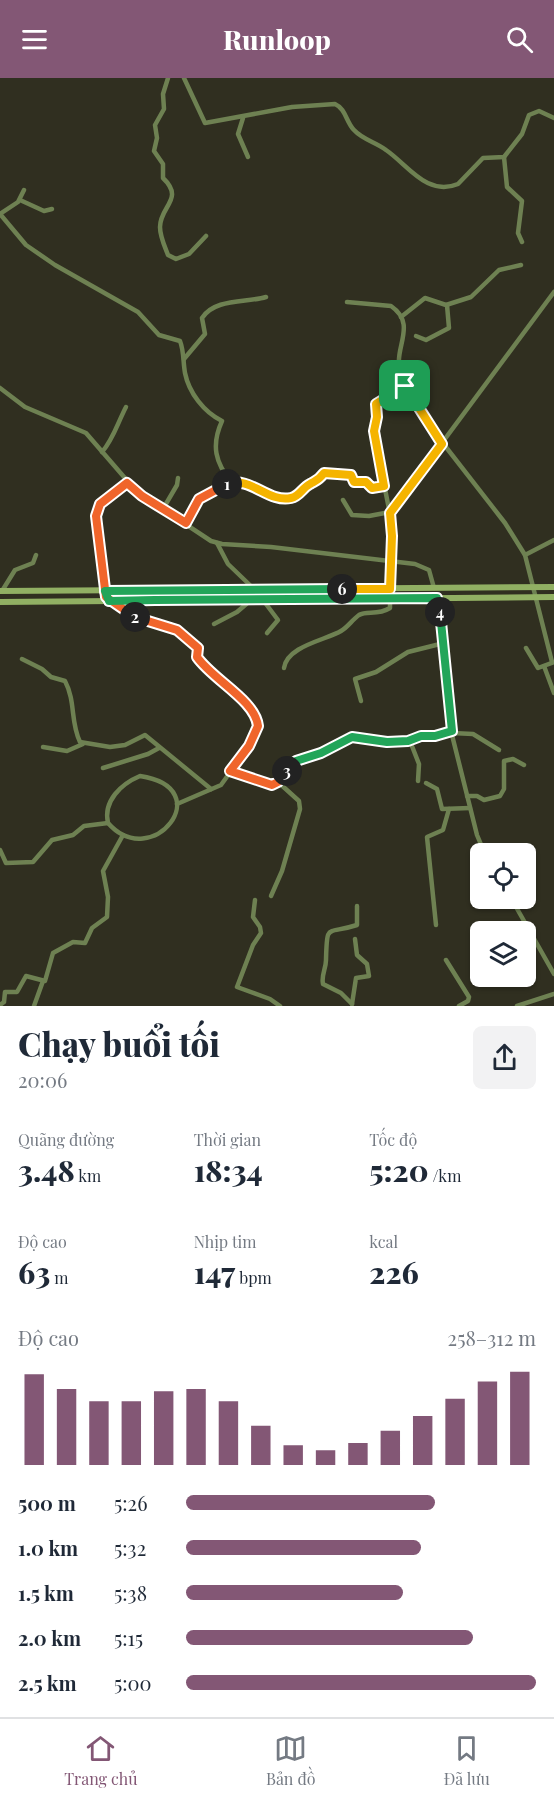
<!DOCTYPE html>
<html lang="vi">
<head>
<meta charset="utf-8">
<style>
  :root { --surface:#fff; --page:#f2f2f3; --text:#1f2937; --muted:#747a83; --line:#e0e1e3; --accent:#835775 }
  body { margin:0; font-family:"Playfair Display",serif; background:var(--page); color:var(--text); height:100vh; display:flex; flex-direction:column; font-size:22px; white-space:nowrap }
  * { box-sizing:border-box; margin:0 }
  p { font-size:20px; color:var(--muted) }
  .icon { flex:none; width:33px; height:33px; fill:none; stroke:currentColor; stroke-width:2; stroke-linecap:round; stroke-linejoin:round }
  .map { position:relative; height:928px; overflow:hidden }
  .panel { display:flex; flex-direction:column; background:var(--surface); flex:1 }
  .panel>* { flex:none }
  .tools { position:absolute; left:470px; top:765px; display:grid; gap:12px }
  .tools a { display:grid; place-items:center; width:66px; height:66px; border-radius:9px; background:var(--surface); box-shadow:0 2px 4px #0004; font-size:30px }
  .pin { position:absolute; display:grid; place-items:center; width:51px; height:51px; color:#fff; margin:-26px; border-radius:12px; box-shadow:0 3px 9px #0006 }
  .km { position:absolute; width:30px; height:30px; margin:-15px; border-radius:50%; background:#222; color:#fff; font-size:16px; line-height:30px; text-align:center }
  .round { display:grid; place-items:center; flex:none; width:63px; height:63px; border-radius:9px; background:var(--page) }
  .head { display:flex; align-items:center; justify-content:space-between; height:102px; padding:0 18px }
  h1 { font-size:33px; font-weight:800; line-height:45px }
  .stats { display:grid; grid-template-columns:repeat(3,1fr); gap:9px; height:102px; padding:6px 18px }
  .stats div { display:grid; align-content:center }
  .stats b { font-size:30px; font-weight:800 }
  .stats small { font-size:16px; font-weight:400 }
  .stats p { font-size:16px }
  .chart { height:168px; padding:12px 18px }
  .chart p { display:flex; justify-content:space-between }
  .chart svg { width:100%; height:108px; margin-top:6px; stroke:var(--accent); stroke-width:6 }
  ul { padding:0 18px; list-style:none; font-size:20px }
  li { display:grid; grid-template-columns:96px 72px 1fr; align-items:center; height:45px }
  li i { height:15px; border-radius:8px; background:var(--accent) }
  header { display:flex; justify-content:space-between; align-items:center; height:78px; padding:0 18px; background:var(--accent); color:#fff; font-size:27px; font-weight:800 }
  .menu { display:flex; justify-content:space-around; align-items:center; height:84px; border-top:2px solid var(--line); background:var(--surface); font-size:16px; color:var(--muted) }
  .menu a { display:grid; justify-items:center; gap:3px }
  .menu .current { color:var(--accent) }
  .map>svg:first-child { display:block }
</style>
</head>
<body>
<header><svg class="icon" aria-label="menu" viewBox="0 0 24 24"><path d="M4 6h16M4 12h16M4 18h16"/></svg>Runloop<svg class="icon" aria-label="search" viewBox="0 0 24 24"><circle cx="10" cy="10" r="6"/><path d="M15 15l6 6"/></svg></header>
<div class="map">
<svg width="554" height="928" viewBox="0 0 554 928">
  <rect width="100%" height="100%" fill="#302f20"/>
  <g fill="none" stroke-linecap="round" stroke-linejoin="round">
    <g stroke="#6e8152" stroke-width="4.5">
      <path d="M168,0l-5,16 1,15 -9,16 2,13 -3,13 9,13v14c22,21 -3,28 -3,49 0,10 5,20 8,28l8,4 13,-5 17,-18"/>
      <path d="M184,0l21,45 87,-16 43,-3c11,5 11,18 19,26 9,10 22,12 32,20 22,15 41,47 72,34l25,-26 21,-1 18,-23 7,-19 10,-4 15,7"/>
      <path d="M243,40l-5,16 10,23"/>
      <path d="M504,79l3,30 15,14 -4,32 4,9"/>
      <path d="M20,122l24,11 8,-2"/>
      <path d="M0,136l26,31 29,20 83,47 21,23 21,6c4,10 3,21 5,32 4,20 19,39 37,48 -11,24 -7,42 10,62"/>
      <path d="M0,136l18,-12 6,-12"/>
      <path d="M347,224l44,4c32,22 -9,52 17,75l-32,23 1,13 -4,12 19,95 -1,36"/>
      <path d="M401,239l24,-19 21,7 25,-8 28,-27 22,-5"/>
      <path d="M416,258l10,4 23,-12 -2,-23"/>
      <path d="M184,281l21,-25 -3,-16c13,-20 44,-15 64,-21"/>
      <path d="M405,308l16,29 84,108 20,32 27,107"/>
      <path d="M0,310l25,19 61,26 51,59 74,49 11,3 49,3 144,17 14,6 5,18"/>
      <path d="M102,374c11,-12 16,-30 24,-45"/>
      <path d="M127,405c-34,25 -34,24 -26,64 4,17 -2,35 6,51 8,19 52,24 70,32 8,3 15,12 21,18l-1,9 24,27 13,5 24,35 -9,22 -28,39 -44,19"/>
      <path d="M343,422l9,15 17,1 21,-4"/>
      <path d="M163,431l14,-24 1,-7"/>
      <path d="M390,435l164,-221"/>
      <path d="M186,445l13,-24 29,-15 18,-1 29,13 15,3 18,-15 10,-3 6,-8 27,2 4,7h11l6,6 12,-2"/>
      <path d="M217,465l11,21 26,25"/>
      <path d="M525,477l29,-15"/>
      <path d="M390,482v29"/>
      <path d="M2,513l13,-21 18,-7 3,-8"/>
      <path d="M437,520l5,23 9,110 26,104 8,19"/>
      <path d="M263,522l15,20 -11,13"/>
      <path d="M214,546l23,-12 14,-12"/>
      <path d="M526,570l12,20 16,-6"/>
      <path d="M22,581l20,10 9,8 14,4c11,21 5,40 15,61l30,5 15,-2 20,-10 66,54"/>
      <path d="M544,588l10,27"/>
      <path d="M284,590c3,-22 42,-28 57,-37 7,-4 11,-11 18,-16 8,-5 18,1 31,-7v-9"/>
      <path d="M361,623l-6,-22 21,-7 32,-20 36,-9"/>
      <path d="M452,655l21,1 26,16"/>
      <path d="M410,663l9,23 -1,17"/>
      <path d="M43,669l24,4 16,-7"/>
      <path d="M103,690l45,-14 11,-6"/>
      <path d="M230,693l42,14 6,-3 18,-21 25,-8 28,-15 35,4 24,-1 13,-5 30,-5"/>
      <path d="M140,698c80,12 12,97 -32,47 -5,-22 13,-39 32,-47z"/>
      <path d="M426,705l11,6 5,20 28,-1"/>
      <path d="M467,718h10l7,4 16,-4 4,-7v-28l9,-2 11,6"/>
      <path d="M0,772l6,13 27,-1 19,-22 21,-5 11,-9 24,-3"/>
      <path d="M271,818l11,-25 18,-62 -1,-8 -21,-19"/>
      <path d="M511,820l43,76"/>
      <path d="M255,822l-2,17 7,10 1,6 -8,12 -16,42 33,12 10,7"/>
      <path d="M436,847l-9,-88 16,-7 6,-21"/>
      <path d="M446,882l23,37 -1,4 -9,5"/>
      <path d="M352,926l-11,-11 -18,-9c-2,-9 3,-15 3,-24 1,-38 0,-25 31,-35v-19"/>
      <path d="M352,926l4,-26 13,-2 -2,-12 -10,-9 -2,-16"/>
      <path d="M0,927l4,-3 1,-10h12l9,-16 19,5 8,-28 20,-11 12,1 7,-15 15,-11 1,-20 -5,-26 20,-36"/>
      <path d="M34,928l9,-25"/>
      <path d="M517,928l37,-12"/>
    </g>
    <g stroke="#91b063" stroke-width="6">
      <path d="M0,513l554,-4"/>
      <path d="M0,524l554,-5"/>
    </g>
  </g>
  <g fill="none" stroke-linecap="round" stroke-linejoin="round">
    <defs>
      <path id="split-1" d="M227,406c24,-8 41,19 64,14 9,-2 11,-10 19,-14 7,-4 9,-4 14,-11l27,2 3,7h12l6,6 12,-2 -10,-55 3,-14 -1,-13 29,-18"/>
      <path id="split-2" d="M135,539l-29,-20 -10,-81 4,-12 27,-21 15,13 44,27 13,-24 28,-15"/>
      <path id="split-3" d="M135,539l42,13 21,18 -1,9c16,23 58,43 61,69l-9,20 -19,25 42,14 6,-3 9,-11"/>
      <path id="split-4" d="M287,693l9,-10 25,-8 31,-16 35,5 21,-1 13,-5h14l17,-5 -12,-119"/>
      <path id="split-5" d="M155,522l282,-2 3,14"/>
      <path id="split-6" d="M155,522l-46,1 -4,-10 237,-2"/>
      <path id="split-7" d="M342,511h48l2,-53 -2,-23 52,-69 -37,-58"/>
    </defs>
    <use href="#split-1" stroke="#fff" stroke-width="12"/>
    <use href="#split-2" stroke="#fff" stroke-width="12"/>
    <use href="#split-3" stroke="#fff" stroke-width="12"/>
    <use href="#split-4" stroke="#fff" stroke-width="12"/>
    <use href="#split-5" stroke="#fff" stroke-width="12"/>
    <use href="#split-6" stroke="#fff" stroke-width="12"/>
    <use href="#split-7" stroke="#fff" stroke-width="12"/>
    <use href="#split-1" stroke="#f5b400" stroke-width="8"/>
    <use href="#split-2" stroke="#f0652b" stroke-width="8"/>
    <use href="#split-3" stroke="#f0652b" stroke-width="8"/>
    <use href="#split-4" stroke="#22a559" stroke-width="8"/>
    <use href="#split-5" stroke="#22a559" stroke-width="8"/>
    <use href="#split-6" stroke="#22a559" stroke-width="8"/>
    <use href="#split-7" stroke="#f5b400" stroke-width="8"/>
  </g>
</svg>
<div class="tools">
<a><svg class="icon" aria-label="locate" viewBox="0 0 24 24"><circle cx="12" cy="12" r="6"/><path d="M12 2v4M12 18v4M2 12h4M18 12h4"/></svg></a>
<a><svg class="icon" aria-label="layers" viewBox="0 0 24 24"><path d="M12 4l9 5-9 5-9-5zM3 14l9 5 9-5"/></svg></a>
</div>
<div class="pin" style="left:405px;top:308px;background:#1e9e55"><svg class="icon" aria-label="arrive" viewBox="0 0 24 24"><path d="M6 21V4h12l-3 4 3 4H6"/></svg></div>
<b class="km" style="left:227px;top:406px">1</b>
<b class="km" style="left:135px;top:539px">2</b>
<b class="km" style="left:287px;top:693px">3</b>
<b class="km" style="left:440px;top:534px">4</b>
<b class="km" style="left:342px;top:511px">6</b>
</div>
<section class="panel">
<div class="head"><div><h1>Chạy buổi tối</h1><p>20:06</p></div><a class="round"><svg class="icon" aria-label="share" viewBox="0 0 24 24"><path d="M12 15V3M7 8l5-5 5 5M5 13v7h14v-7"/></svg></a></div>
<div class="stats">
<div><p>Quãng đường</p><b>3.48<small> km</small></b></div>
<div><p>Thời gian</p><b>18:34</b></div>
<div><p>Tốc độ</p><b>5:20<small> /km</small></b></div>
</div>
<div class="stats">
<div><p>Độ cao</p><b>63<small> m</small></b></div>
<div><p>Nhịp tim</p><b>147<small> bpm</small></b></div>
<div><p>kcal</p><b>226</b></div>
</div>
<div class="chart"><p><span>Độ cao</span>258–312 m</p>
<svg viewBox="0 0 160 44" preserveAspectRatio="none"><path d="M5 44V7M15 44V13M25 44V18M35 44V18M45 44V14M55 44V13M65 44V18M75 44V28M85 44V36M95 44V38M105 44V35M115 44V30M125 44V24M135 44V17M145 44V10M155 44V6"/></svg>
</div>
<ul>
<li><b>500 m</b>5:26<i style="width:71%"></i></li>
<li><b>1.0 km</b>5:32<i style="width:67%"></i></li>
<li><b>1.5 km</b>5:38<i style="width:62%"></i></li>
<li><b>2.0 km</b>5:15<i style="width:82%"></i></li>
<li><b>2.5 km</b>5:00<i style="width:100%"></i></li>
</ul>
</section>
<nav class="menu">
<a class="current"><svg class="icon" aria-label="home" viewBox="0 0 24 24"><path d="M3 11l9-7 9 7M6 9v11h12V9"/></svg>Trang chủ</a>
<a><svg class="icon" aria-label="map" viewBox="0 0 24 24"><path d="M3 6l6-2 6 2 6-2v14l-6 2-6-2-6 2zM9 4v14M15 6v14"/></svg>Bản đồ</a>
<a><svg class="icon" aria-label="saved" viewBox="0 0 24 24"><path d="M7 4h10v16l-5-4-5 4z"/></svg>Đã lưu</a>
</nav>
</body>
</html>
